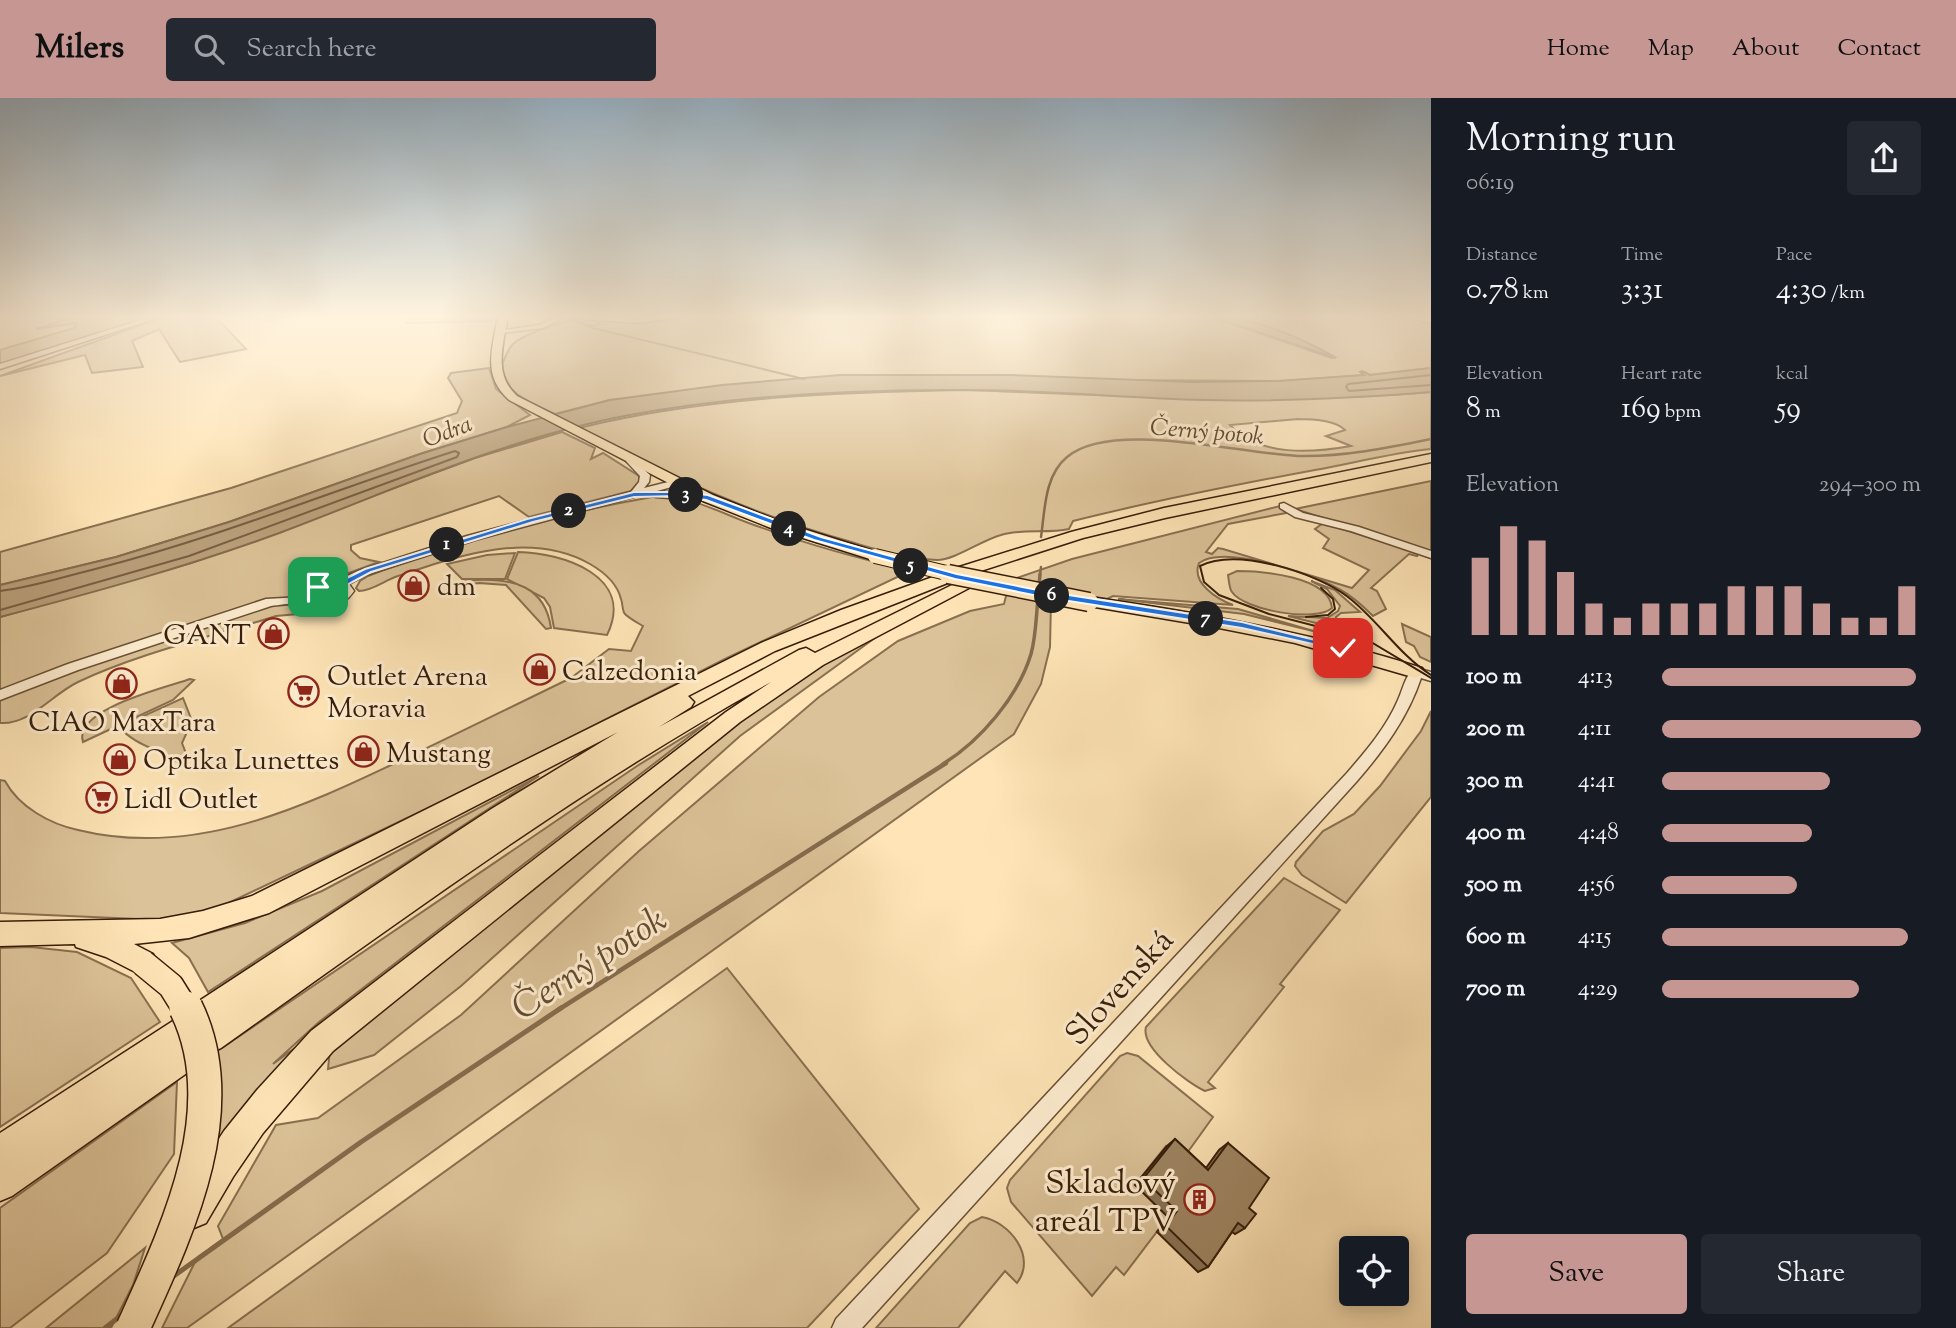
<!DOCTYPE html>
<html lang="en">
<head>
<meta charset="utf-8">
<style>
  :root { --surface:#171b24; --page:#242831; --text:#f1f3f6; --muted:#9ea1a6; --accent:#c59692 }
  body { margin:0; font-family:"Sorts Mill Goudy",serif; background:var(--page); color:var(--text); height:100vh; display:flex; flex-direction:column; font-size:26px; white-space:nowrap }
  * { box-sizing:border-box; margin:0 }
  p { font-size:23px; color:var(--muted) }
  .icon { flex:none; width:38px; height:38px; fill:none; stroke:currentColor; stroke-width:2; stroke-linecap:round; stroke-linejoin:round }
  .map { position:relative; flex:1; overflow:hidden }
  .details { display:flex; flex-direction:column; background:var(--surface); width:525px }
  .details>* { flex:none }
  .buttons { position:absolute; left:1339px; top:1138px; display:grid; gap:14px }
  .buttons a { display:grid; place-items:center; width:70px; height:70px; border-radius:7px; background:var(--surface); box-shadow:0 4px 18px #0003; font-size:35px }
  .pin { position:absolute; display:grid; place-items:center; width:60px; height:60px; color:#fff; margin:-30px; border-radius:14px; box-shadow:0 4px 10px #0006 }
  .km { position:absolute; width:35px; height:35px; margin:-18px; border-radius:50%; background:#222; color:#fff; font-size:19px; line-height:35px; text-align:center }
  .round { display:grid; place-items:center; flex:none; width:74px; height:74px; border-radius:7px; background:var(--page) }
  .headline { display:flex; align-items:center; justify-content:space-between; height:119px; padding:0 35px }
  h1 { font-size:38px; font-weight:600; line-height:52px }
  .figures { display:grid; grid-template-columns:repeat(3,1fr); gap:10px; height:119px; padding:7px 35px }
  .figures div { display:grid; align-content:center }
  .figures b { font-size:30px; font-weight:600 }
  .figures small { font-size:19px; font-weight:400 }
  .figures p { font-size:19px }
  .chart { height:196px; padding:14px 35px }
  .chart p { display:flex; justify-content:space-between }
  .chart svg { width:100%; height:126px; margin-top:7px; stroke:var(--accent); stroke-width:6 }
  .button { display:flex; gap:14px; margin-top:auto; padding:14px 35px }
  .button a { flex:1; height:80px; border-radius:7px; background:var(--accent); color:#111; font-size:28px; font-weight:600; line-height:80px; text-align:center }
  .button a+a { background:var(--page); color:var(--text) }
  ul { padding:0 35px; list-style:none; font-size:23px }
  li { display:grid; grid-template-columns:112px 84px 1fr; align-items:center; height:52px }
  li i { height:18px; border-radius:9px; background:var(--accent) }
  header { display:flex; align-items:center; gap:42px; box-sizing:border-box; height:98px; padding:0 35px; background:var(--accent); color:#111 }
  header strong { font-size:33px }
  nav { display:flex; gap:38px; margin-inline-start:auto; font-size:24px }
  .search { width:490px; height:63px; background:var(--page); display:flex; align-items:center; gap:18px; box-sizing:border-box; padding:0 24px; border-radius:7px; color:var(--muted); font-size:26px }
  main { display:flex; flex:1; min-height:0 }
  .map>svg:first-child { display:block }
</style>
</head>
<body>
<header>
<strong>Milers</strong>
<div class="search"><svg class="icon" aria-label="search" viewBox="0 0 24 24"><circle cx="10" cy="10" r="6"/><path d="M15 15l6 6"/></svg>Search here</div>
<nav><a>Home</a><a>Map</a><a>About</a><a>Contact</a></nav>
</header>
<main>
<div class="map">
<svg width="1431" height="1230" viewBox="0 0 1431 1230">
  <rect width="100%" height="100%" fill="#fee4b6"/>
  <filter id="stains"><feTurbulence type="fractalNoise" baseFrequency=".00286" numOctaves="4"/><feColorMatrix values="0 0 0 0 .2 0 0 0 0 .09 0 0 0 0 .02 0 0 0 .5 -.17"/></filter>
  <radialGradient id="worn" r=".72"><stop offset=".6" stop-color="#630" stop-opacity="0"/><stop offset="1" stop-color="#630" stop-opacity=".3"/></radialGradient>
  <g fill="#dcc298" stroke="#897050" stroke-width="2" fill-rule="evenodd">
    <path d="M74,219h45l21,4 -140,44v-15l74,-22 3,-5 -41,6z"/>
    <path d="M163,219l54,1 29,31 -66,13 -21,-33 -27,12 11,26 -51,6 -7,-18 -85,21z"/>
    <path d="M407,219h85l-1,4 -85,2z"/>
    <path d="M684,219h529l119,41 3,-1 -19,-10 -78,-30h165l28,7v44l-61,7 -8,-4 4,4 -87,6 -172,-1 -497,20 -55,14c-23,-11 -48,-19 -55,-45 4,-8 7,-19 13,-25 9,-9 56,-26 69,-25v4l11,3 6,-2 -5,-5c31,4 59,5 90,-2z"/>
    <path d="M489,270l7,21 34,26 -23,12 -87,27 -191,68 -113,35 -116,28v-33l231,-64 226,-75 5,-12 -14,-23 3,-5z"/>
    <path d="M968,292c155,6 309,15 463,2v57c-40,4 -77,14 -116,21 -81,15 -162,31 -242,51l-4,8c-22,5 -47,-1 -68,6 -19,5 -46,25 -64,25 -31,-1 -60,-10 -89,-19 -94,-26 -183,-66 -269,-113 127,-31 259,-36 389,-38zM1298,321c15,1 36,0 47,11l-19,6 25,10c-39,7 -91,11 -121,-21z"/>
    <path d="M562,334l33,16 -4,11 12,-6 36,23v6l-8,9 -102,26 -30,-21 -148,49v5l9,8 19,4 -77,28 -7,13 8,6 -5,5 -22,2c-63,20 -139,38 -198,66 -27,13 -48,43 -78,41v-106l191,-54 284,-105z"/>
    <path d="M1431,383v71l-136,-43z"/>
    <path d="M652,399c40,-3 71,18 108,30 49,18 99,31 150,44l-183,87 -261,132 -246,117 -59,13 -161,-7v-133l5,1c14,26 45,43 73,49 118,29 227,-24 330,-73 55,-26 109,-53 163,-79l38,-29 22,2 12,-25c-5,-3 -13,-7 -18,-12 -3,-3 -2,-10 -4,-15 -4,-16 -17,-27 -31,-35 -60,-34 -132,-8 -192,12 -13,4 -26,15 -39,15l-3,-3 4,-7 8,-5c90,-36 188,-62 284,-79z"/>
    <path d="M1280,408l6,7 -58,11 -22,28 6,2 6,-6 5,1 129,39 17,-18 -46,-22 6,-9 -14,-10 8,-6 96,30 -2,3 -8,-2 -38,34 6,3 9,18 -13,7c-10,-10 -21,-20 -34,-27 -26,-15 -115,-45 -140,-26 -8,20 18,36 34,42l-120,-9 -6,3 -99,-18 64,-22z"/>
    <path d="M518,454c45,1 118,24 89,83l-53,-7 -4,-21 -6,-9 -37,-19z"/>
    <path d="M515,455l-10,26h-43l-15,-15 40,-9z"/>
    <path d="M1237,473c24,0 92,5 95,37 -16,15 -88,2 -100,-16 -3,-4 -3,-12 -4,-17z"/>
    <path d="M475,482c38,-2 70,6 76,48l-5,1 -40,-44 -27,-2 -22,3 -3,-3z"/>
    <path d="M1311,483l24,9 25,22 -19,1 -5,4v11l-48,-12 39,2 11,-7 2,-5 -13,-17z"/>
    <path d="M1007,494l44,9 -1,46 -9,37 -27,50 -827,594h-25l35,-70 26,-19 -5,-13 58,-101 42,-7 143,-103 178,-164 180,-154 79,-56 72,-30 34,-7z"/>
    <path d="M1118,501l120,10 79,23 -73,-18z"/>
    <path d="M1402,526l29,13v25l-11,-5 -6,-11 -8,-4z"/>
    <path d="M879,537l-139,101 -279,250 -87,69 -46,14 2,-20 374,-303 115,-81z"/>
    <path d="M190,581l4,1 -21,20 -90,42c-11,-33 85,-55 107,-63z"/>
    <path d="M183,600l9,23 -10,22 5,13 -7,8c-19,-15 -43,-17 -61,-37z"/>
    <path d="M1431,613v86l-85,106 -44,-28 -7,-9 1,-4 27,-31 31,-17 26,-28 41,-55z"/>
    <path d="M708,624l-389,300 -46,42 41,-30 -101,115v-95l424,-288z"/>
    <path d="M539,678l-331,216 -19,-34 -17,-15 73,-20 77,-32z"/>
    <path d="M1284,780l56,32 -60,74 4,3 -76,95 7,6 -10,3c-17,-8 -65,-43 -59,-64z"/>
    <path d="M31,849l46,5 54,26 29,44 -160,105v-179z"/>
    <path d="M727,870l192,241 -112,119h-579z"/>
    <path d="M1127,955l11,3 75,61 -31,43 -16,-14 -31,39 33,32 -44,58 -8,-8 -24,29 -81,-94 -4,-14 3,-8 110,-124z"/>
    <path d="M177,984l-3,72 -67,99 -97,75h-10v-120z"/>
    <path d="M982,1119c28,5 55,40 35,66l-12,-12 -47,57h-82l94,-105z"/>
    <path d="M145,1150l-12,37 -22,43h-65z"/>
  </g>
  <g fill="#baa07b" stroke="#856c4d" stroke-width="2">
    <path d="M1213,219c41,0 87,20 123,41z"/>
    <path d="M1431,270v24c-76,6 -152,10 -228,8 -78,-2 -157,-10 -235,-10 -112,-1 -228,5 -338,25 -121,22 -234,74 -348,117 -92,34 -187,60 -282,85v-32l116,-28 113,-35 191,-68 87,-27 103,-27 112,-15 118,-10h170l181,7 88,-1 85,-6 -4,-3 2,-1 8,4z"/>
  </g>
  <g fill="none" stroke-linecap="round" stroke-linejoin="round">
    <g stroke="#785e42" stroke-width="2">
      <path d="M1431,277l-83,9 -2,3 3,4 82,-6"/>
      <path d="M0,493c34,-4 66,-15 99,-23 121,-31 237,-79 356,-117l4,2 -2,4 -268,99 -189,54"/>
    </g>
    <path stroke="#856c4d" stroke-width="2" d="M569,221l24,9 211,51"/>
    <g stroke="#856c4d" stroke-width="2.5">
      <path d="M1041,439c4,-26 3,-61 26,-80 44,-38 175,-3 231,-1 45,1 89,-8 133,-17"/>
      <path d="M1040,477l1,-8"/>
    </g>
    <g stroke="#856c4d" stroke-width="3.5">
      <path d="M1039,488l1,-12"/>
      <path d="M943,666c37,-23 75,-67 88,-110 5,-18 5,-37 7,-55"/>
    </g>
    <path stroke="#856c4d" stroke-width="4.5" d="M558,912l388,-247"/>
    <g stroke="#856c4d" stroke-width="5">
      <path d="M171,1180l190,-136 200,-134"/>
      <path d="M105,1230l18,-14"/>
    </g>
    <defs>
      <g id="minor">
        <path d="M150,219h10l-160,52v-5z"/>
        <path d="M556,219h8l-21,11 -42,5 -4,-2 42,-6z"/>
        <path d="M579,219l60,2 35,-2 -35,6 -57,-4z"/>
        <path d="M631,360l19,17 -1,7 -5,6 32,-8 3,1v4l-22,6 51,4 5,3 -5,3 -52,-4 -4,-1v-4l-177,48 -109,35 -17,9 5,7c-15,21 -27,19 -49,13 -9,-2 -24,1 -34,2l-193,64 -78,30v-10l68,-26 198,-65 36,-2 5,-8 8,-5 24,-4 19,-9 109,-35 164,-44 8,-10 1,-6 -14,-15zM337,489l5,4c-8,9 -18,14 -29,8 4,-11 14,-12 24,-12z"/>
        <path d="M1284,405l19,10 56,14 72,24v7l-80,-27 -56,-14 -15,-9v-4z"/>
        <path d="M1416,570l15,4v9l-10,-3c-13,39 -37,72 -64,103l-495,547h-30l4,-9 511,-546c19,-22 39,-45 51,-73 5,-10 8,-28 18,-32z"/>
      </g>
      <g id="major">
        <path d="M498,219h10c-5,28 -15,57 9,79l196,99 68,27 99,31 3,3 -3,3h-10l-99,-31 -68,-27 -194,-101c-27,-24 -17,-51 -11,-83z"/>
        <path d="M1089,499c113,16 224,36 333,71l3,4 -9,6 -121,-35 -81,-16 -131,-22 -2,-3z"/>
      </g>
      <g id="highway">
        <path d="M1431,356v8l-266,56 -82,20 -121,39 -9,-5 3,-4 115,-36 93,-24z"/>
        <path d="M944,475l6,1 3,4 -3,4 -175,69 -87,45 6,6 -3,5 -32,20 140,-77 7,-2 9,5 139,-69 6,-1 9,5 -146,77 -83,57 -407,329 -70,82 -30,44 -27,46 -12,5 -12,-5 -5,-12 18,-36 29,-44 33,-41 54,-59 415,-319 45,-30c-193,107 -371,239 -550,366l-11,5 -11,-5 -4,-10 4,-10 -6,-3 -5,-10 5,-10 300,-197 125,-76 -349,181 -80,25 -55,6 19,10 4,9 -4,9 -10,4 -37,-19 -30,-10 -1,-3 -75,2v-24l160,-3 43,-8 49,-15 509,-253 80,-33z"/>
        <path d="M176,921l11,5 4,10 -4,9 7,3 4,11 -4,11 -182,128 -12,5v-68z"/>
      </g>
    </defs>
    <use href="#minor" stroke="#684f34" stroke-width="3"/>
    <use href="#major" stroke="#361d08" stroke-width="3"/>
    <use href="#highway" stroke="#361d08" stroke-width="3"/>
    <use href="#minor" fill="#feedd0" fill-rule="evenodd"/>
    <use href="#major" fill="#fee4b6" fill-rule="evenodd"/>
    <use href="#highway" fill="#fee4b6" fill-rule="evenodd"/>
    <g stroke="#361d08" stroke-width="2">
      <path d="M1306,519l22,-2 7,-6 -2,-10 -12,-11"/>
      <path d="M1431,577c-33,-21 -52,-54 -83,-78 -31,-24 -111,-50 -148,-31l4,16 15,13 50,19 97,25 65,39"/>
    </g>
    <defs>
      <path id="major-bridge-far1" d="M875,458l80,19"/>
      <path id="major-bridge" d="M948,476l141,28"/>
      <path id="highway-bridge-far1" d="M143,865l28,23 15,24"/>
      <path id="highway-bridge" d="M133,1230c43,-95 103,-218 53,-320"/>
    </defs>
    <use href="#major-bridge-far1" stroke="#361d08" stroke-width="16" stroke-linecap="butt"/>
    <use href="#major-bridge" stroke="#361d08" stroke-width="21" stroke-linecap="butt"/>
    <use href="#highway-bridge-far1" stroke="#361d08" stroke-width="28" stroke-linecap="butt"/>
    <use href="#highway-bridge" stroke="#361d08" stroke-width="36" stroke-linecap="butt"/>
    <use href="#major-bridge-far1" stroke="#fee4b6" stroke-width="14"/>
    <use href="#major-bridge" stroke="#fee4b6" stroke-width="18"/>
    <use href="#highway-bridge-far1" stroke="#fee4b6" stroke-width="25"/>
    <use href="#highway-bridge" stroke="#fee4b6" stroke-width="33"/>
  </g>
  <path fill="#887254" stroke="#361d08" stroke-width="2" d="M1175,1041l31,29 13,-18 9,-7 21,65 -4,20 -10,6 -3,-2 -24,35 -10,5 -41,-40 11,-15 -33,-32 32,-39z"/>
  <path fill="#9e8462" stroke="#361d08" stroke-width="2" d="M1175,1041l33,31 20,-27 41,35 -20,30 7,6 -11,14 -7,-5 -30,44 -42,-41 11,-15 -34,-32z"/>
  <linearGradient id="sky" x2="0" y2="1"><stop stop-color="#95acbc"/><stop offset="0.56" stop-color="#fff3de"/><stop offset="1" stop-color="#fff3de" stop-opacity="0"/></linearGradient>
  <rect width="1431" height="391" fill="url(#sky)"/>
  <path fill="#1a73e8" stroke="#fff" stroke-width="2" d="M634,394h45l29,3 113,42 136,37 86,17 199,31 106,26 -5,3 -101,-23 -199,-31 -88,-18 -141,-39 -108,-40 -27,-4 -45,1 -101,25 -162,50 -26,14 -27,4 -5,-3 26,-5 26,-13 162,-50z"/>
  <defs>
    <symbol id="shop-ring" viewBox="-11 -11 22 22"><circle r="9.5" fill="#feedd0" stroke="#8f2418" stroke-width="1.5"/><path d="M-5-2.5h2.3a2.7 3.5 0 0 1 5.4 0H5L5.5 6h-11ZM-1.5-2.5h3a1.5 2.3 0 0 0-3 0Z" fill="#8f2418"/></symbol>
    <symbol id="supermarket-ring" viewBox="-11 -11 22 22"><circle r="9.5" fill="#feedd0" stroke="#8f2418" stroke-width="1.5"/><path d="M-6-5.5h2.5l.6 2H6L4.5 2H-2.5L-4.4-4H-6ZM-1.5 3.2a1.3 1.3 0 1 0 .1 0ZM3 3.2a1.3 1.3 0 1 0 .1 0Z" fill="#8f2418"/></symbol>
    <symbol id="building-ring" viewBox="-11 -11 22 22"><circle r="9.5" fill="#feedd0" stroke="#8f2418" stroke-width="1.5"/><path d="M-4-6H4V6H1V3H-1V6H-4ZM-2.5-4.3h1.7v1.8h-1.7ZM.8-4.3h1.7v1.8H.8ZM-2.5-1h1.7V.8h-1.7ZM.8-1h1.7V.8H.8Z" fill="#8f2418"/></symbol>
  </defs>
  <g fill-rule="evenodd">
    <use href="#shop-ring" x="396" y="470" width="35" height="35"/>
    <use href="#shop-ring" x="256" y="518" width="35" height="35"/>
    <use href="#shop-ring" x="522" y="554" width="35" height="35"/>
    <use href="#shop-ring" x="104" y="568" width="35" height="35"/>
    <use href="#supermarket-ring" x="286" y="576" width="35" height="35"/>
    <use href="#shop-ring" x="346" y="636" width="35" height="35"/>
    <use href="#shop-ring" x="102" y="644" width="35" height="35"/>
    <use href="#supermarket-ring" x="84" y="682" width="35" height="35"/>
    <use href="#building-ring" x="1182" y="1084" width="35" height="35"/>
  </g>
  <g text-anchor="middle" stroke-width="6" stroke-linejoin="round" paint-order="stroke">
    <g font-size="24" font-style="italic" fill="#644b30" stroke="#feedd0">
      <text transform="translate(447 333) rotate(-20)" y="8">Odra</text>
      <text transform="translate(1207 333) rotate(5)" y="8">Černý potok</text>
    </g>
    <g font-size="28" fill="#361d08" stroke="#feedd0" text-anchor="start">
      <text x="437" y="497">dm</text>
      <text x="251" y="546" text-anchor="end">GANT</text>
      <text x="562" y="582">Calzedonia</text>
      <text x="327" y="587">Outlet Arena<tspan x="327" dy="32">Moravia</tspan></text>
      <text x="122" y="633" text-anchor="middle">CIAO MaxTara</text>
      <text x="386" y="664">Mustang</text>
      <text x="143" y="671">Optika Lunettes</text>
      <text x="124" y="710">Lidl Outlet</text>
    </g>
    <g font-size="33" fill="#361d08" stroke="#feedd0">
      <text transform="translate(1118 888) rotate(-48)" y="12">Slovenská</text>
    </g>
    <g font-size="33" fill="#361d08" stroke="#feedd0" text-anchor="end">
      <text x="1176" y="1095">Skladový<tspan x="1176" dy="38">areál TPV</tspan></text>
    </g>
    <g font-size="37" font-style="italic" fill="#644b30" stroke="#feedd0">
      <text transform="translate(588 864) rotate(-33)" y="13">Černý potok</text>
    </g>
  </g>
  <rect width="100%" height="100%" filter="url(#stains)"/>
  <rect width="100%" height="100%" fill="url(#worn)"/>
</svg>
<div class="buttons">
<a><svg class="icon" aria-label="locate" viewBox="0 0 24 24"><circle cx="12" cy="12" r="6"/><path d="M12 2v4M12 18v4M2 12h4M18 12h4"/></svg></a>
</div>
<div class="pin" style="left:318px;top:489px;background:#1e9e55"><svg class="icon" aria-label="arrive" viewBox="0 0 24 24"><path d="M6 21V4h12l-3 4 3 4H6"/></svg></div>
<div class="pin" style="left:1343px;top:550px;background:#d93025"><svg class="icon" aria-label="check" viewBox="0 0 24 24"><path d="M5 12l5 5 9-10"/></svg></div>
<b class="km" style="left:447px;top:447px">1</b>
<b class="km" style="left:569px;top:413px">2</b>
<b class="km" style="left:686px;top:397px">3</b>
<b class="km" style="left:789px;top:431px">4</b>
<b class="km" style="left:911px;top:468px">5</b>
<b class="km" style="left:1052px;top:498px">6</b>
<b class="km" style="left:1206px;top:521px">7</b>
</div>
<section class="details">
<div class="headline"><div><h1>Morning run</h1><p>06:19</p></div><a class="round"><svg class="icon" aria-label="share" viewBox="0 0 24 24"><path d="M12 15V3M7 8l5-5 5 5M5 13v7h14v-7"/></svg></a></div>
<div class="figures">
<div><p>Distance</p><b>0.78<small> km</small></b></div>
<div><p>Time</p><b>3:31</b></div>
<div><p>Pace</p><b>4:30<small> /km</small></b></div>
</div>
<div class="figures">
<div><p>Elevation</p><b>8<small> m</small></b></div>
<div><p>Heart rate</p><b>169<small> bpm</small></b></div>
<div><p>kcal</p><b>59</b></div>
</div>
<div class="chart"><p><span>Elevation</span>294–300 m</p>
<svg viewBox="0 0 160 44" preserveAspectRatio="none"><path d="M5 44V17M15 44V6M25 44V11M35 44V22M45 44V33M55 44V38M65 44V33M75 44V33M85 44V33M95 44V27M105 44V27M115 44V27M125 44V33M135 44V38M145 44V38M155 44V27"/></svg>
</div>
<ul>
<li><b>100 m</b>4:13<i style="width:98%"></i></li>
<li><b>200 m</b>4:11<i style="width:100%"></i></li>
<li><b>300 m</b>4:41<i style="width:65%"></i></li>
<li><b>400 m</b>4:48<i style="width:58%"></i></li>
<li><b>500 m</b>4:56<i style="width:52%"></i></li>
<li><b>600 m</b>4:15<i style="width:95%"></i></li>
<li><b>700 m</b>4:29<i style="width:76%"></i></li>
</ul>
<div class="button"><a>Save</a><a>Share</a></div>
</section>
</main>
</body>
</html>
